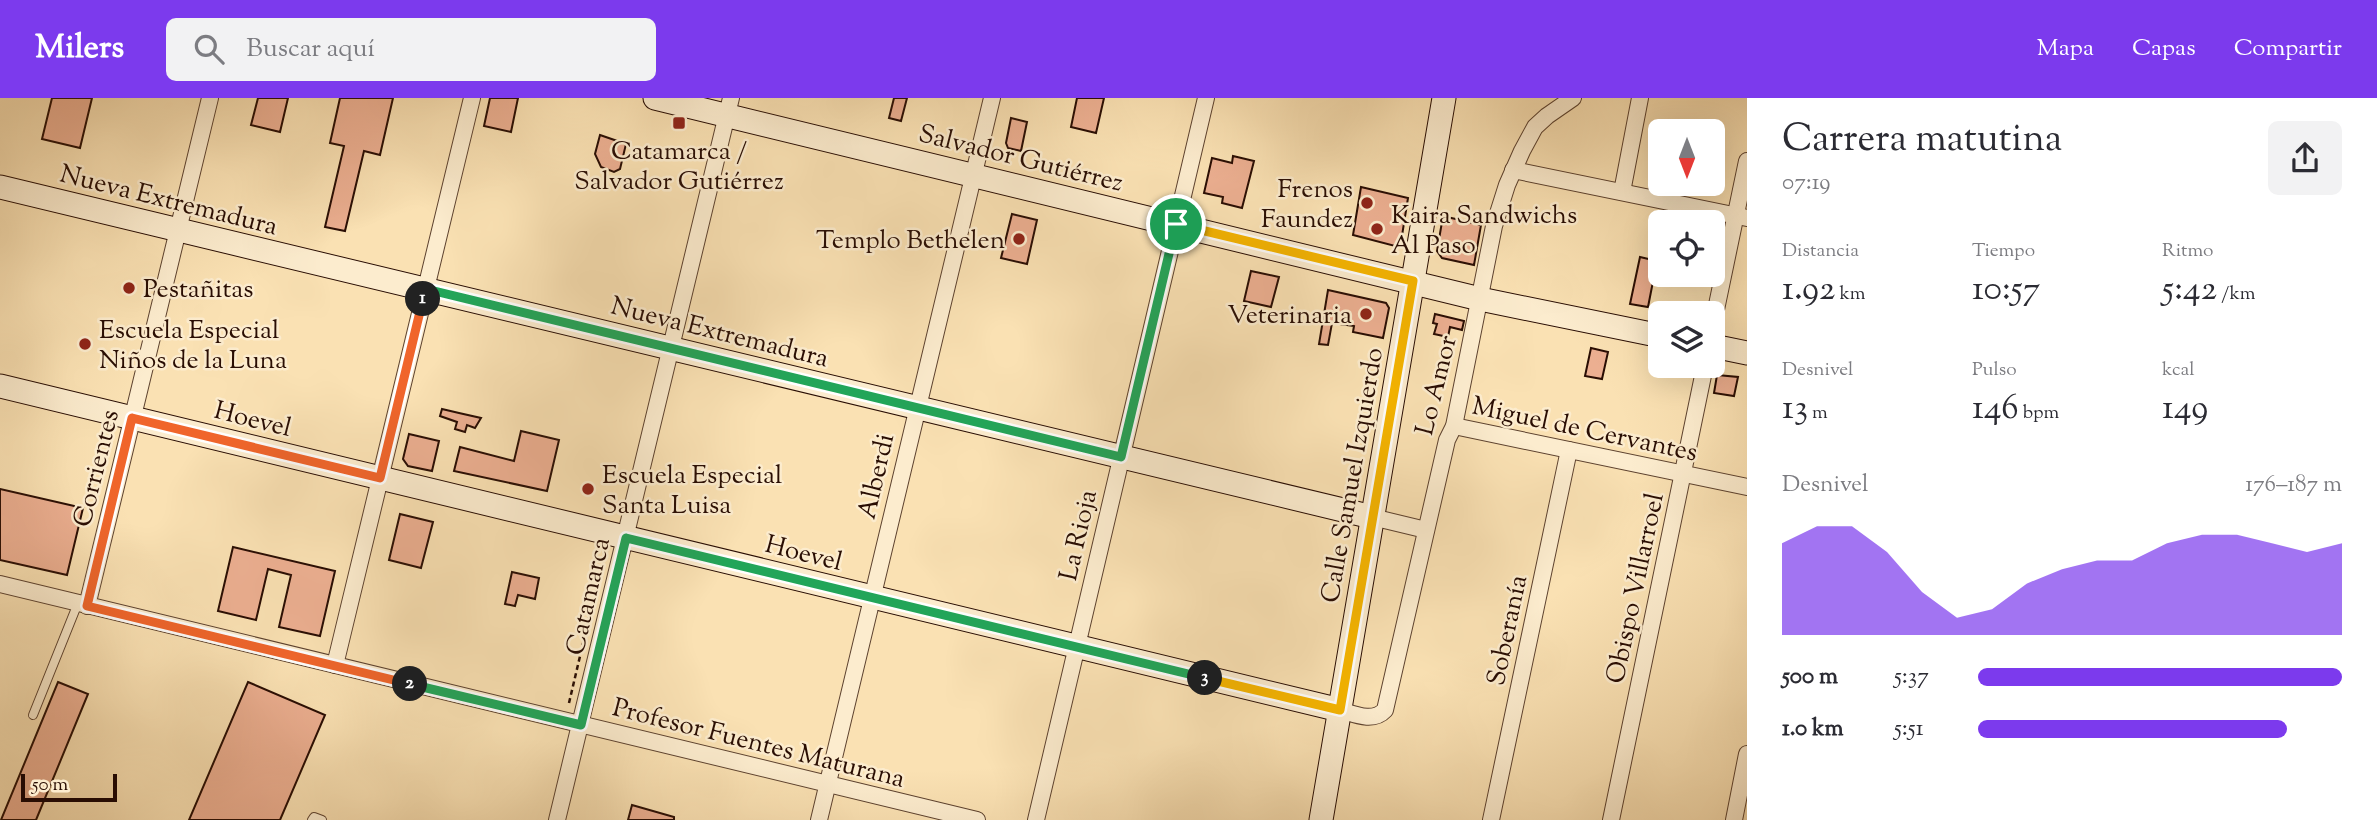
<!DOCTYPE html>
<html lang="es">
<head>
<meta charset="utf-8">
<style>
  :root { --surface:#fff; --page:#f2f2f3; --text:#2b2b33; --muted:#7c7c81; --accent:#7c3aed }
  body { margin:0; font-family:"Sorts Mill Goudy",serif; background:var(--page); color:var(--text); height:100vh; display:flex; flex-direction:column; font-size:26px; white-space:nowrap }
  * { box-sizing:border-box; margin:0 }
  p { font-size:23px; color:var(--muted) }
  .icon { flex:none; width:38px; height:38px; fill:none; stroke:currentColor; stroke-width:2; stroke-linecap:round; stroke-linejoin:round }
  .map { position:relative; flex:1; overflow:hidden }
  .drawer { display:flex; flex-direction:column; background:var(--surface); width:630px }
  .drawer>* { flex:none }
  .needle { width:46px; rotate:180deg }
  .fabs { position:absolute; left:1648px; top:21px; display:grid; gap:14px }
  .fabs a { display:grid; place-items:center; width:77px; height:77px; border-radius:10px; background:var(--surface); box-shadow:0 7px 28px #0002; font-size:35px }
  .scale { position:absolute; left:21px; bottom:18px; width:96px; box-sizing:border-box; padding-left:7px; border:4px solid #290d03; border-top:0; font-size:19px; line-height:24px; white-space:nowrap; color:#290d03; -webkit-text-stroke:5px #fcecce; paint-order:stroke }
  .pin { position:absolute; display:grid; place-items:center; width:60px; height:60px; color:#fff; margin:-30px; border:4px solid #fff; border-radius:50%; box-shadow:0 2px 7px #0007 }
  .km { position:absolute; width:35px; height:35px; margin:-18px; border-radius:50%; background:#222; color:#fff; font-size:19px; line-height:35px; text-align:center }
  .round { display:grid; place-items:center; flex:none; width:74px; height:74px; border-radius:10px; background:var(--page) }
  .headline { display:flex; align-items:center; justify-content:space-between; height:119px; padding:0 35px }
  h1 { font-size:38px; font-weight:600; line-height:52px }
  .metrics { display:grid; grid-template-columns:repeat(3,1fr); gap:10px; height:119px; padding:7px 35px }
  .metrics div { display:grid; align-content:center }
  .metrics b { font-size:35px; font-weight:600 }
  .metrics small { font-size:19px; font-weight:400 }
  .metrics p { font-size:19px }
  .chart { height:196px; padding:14px 35px }
  .chart p { display:flex; justify-content:space-between }
  .chart svg { width:100%; height:126px; margin-top:7px; fill:var(--accent); opacity:.7 }
  ul { padding:0 35px; list-style:none; font-size:23px }
  li { display:grid; grid-template-columns:112px 84px 1fr; align-items:center; height:52px }
  li i { height:18px; border-radius:9px; background:var(--accent) }
  header { display:flex; align-items:center; gap:42px; box-sizing:border-box; height:98px; padding:0 35px; background:var(--accent); color:#fff }
  header strong { font-size:33px }
  nav { display:flex; gap:38px; margin-inline-start:auto; font-size:24px }
  .search { width:490px; height:63px; background:var(--page); display:flex; align-items:center; gap:18px; box-sizing:border-box; padding:0 24px; border-radius:10px; color:var(--muted); font-size:26px }
  main { display:flex; flex:1; min-height:0 }
  .map>svg:first-child { display:block }
</style>
</head>
<body>
<header>
<strong>Milers</strong>
<div class="search"><svg class="icon" aria-label="search" viewBox="0 0 24 24"><circle cx="10" cy="10" r="6"/><path d="M15 15l6 6"/></svg>Buscar aquí</div>
<nav><a>Mapa</a><a>Capas</a><a>Compartir</a></nav>
</header>
<main>
<div class="map">
<svg width="1747" height="722" viewBox="0 0 1747 722">
  <rect width="100%" height="100%" fill="#fae1b3"/>
  <filter id="stains"><feTurbulence type="fractalNoise" baseFrequency=".00286" numOctaves="4"/><feColorMatrix values="0 0 0 0 .2 0 0 0 0 .09 0 0 0 0 .02 0 0 0 .5 -.17"/></filter>
  <radialGradient id="worn" r=".72"><stop offset=".6" stop-color="#630" stop-opacity="0"/><stop offset="1" stop-color="#630" stop-opacity=".3"/></radialGradient>
  <g fill="#ecaf91" stroke="#290d03" stroke-width="2">
    <path d="M52,0h40l-12,50 -38,-9z"/>
    <path d="M258,0h30l-8,34 -29,-7z"/>
    <path d="M340,0h53l-13,57 -16,-4 -19,80 -20,-4 19,-81 -14,-3z"/>
    <path d="M490,0h28l-7,34 -27,-6z"/>
    <path d="M894,0h13l-6,23 -12,-3z"/>
    <path d="M1077,0h27l-8,35 -25,-6z"/>
    <path d="M1011,20l16,4 -6,29 -13,-3 -2,-5z"/>
    <path d="M600,37l26,9 -6,25 -6,3 -13,-5 -6,-13z"/>
    <path d="M1233,58l21,5 -12,47 -20,-5 1,-6 -19,-4 8,-35 20,5z"/>
    <path d="M1361,89l47,11 -7,44 -6,4 -42,-11z"/>
    <path d="M1012,116l25,6 -10,44 -26,-6z"/>
    <path d="M1443,118l38,9 -7,40 -32,-7 -5,-7z"/>
    <path d="M1640,159l17,4 -9,46 -18,-3z"/>
    <path d="M1251,173l28,6 -8,30 -27,-6z"/>
    <path d="M1328,192l58,13 3,5 -6,30 -30,-6 1,-6 -22,-3 -4,22 -9,-1z"/>
    <path d="M1435,216l29,7 -2,9 -12,-3 -2,10 -14,-3 3,-10 -4,-1z"/>
    <path d="M1591,250l17,4 -6,27 -17,-3z"/>
    <path d="M1717,277l21,2 -4,19 -20,-3z"/>
    <path d="M442,311l17,4 22,5 -6,10 -8,-3 -2,7 -10,-3 2,-7 -17,-6z"/>
    <path d="M521,333l38,9 -12,51 -93,-20 6,-24 54,14z"/>
    <path d="M409,336l30,7 -7,30 -24,-5 -5,-7z"/>
    <path d="M0,391l83,19 -16,67 -67,-15z"/>
    <path d="M400,416l33,8 -12,46 -32,-8z"/>
    <path d="M233,449l102,24 -15,65 -41,-9 12,-52 -23,-6 -12,51 -38,-9z"/>
    <path d="M512,474l27,6 -4,21 -17,-4 -3,11 -10,-2z"/>
    <path d="M58,584l30,12 -52,126h-35z"/>
    <path d="M248,584l77,33 -45,105h-91z"/>
    <path d="M632,707l42,12v3h-46z"/>
  </g>
  <g fill="none" stroke-linecap="round" stroke-linejoin="round">
    <defs>
      <g id="lane">
        <path d="M33,617l45,-112"/>
        <path d="M312,722l2,-3 8,3"/>
      </g>
      <g id="street">
        <path d="M1513,72l234,48"/>
        <path d="M1622,94l18,-94"/>
        <path d="M1713,226l34,-163"/>
        <path d="M1454,328l293,61"/>
        <path d="M1372,419l54,13"/>
        <path d="M0,486l977,236"/>
        <path d="M87,508l123,-508"/>
        <path d="M335,567l137,-567"/>
        <path d="M1340,612c14,4 33,13 45,0l62,-270 7,-14 40,-200 13,-41 15,-34 13,-24 12,-11 26,-18"/>
        <path d="M557,722l174,-722"/>
        <path d="M819,722l173,-722"/>
        <path d="M1036,722l170,-722"/>
        <path d="M1491,722l78,-370"/>
        <path d="M1611,722l94,-454"/>
        <path d="M1734,722l13,-66"/>
      </g>
      <g id="secondary">
        <path d="M655,0l825,201 181,37"/>
        <path d="M0,89l1372,330"/>
        <path d="M1713,248l34,7"/>
        <path d="M0,288l1340,324"/>
        <path d="M1321,722l123,-722"/>
      </g>
    </defs>
    <use href="#lane" stroke="#5d422f" stroke-width="10"/>
    <use href="#street" stroke="#5d422f" stroke-width="18"/>
    <use href="#secondary" stroke="#290d03" stroke-width="25"/>
    <path stroke="#290d03" stroke-width="2.5" stroke-dasharray="5 3.5" stroke-linecap="butt" d="M569,605l36,-153"/>
    <use href="#lane" stroke="#fcecce" stroke-width="8"/>
    <use href="#street" stroke="#fcecce" stroke-width="16"/>
    <use href="#secondary" stroke="#fcecce" stroke-width="23"/>
  </g>
  <g fill="none" stroke-linecap="round" stroke-linejoin="round">
    <defs>
      <path id="split-1" d="M423,201l3,-10 695,168 55,-233"/>
      <path id="split-2" d="M410,586l-323,-78 45,-188 248,60 43,-179"/>
      <path id="split-3" d="M410,586l171,41 45,-187 579,140"/>
      <path id="split-4" d="M1176,126l237,57 -73,429 -135,-32"/>
    </defs>
    <use href="#split-1" stroke="#fff" stroke-width="14"/>
    <use href="#split-2" stroke="#fff" stroke-width="14"/>
    <use href="#split-3" stroke="#fff" stroke-width="14"/>
    <use href="#split-4" stroke="#fff" stroke-width="14"/>
    <use href="#split-1" stroke="#22a559" stroke-width="9"/>
    <use href="#split-2" stroke="#f0652b" stroke-width="9"/>
    <use href="#split-3" stroke="#22a559" stroke-width="9"/>
    <use href="#split-4" stroke="#f5b400" stroke-width="9"/>
  </g>
  <g fill="#8f2418" stroke="#fcecce" stroke-width="2.5">
    <rect x="672" y="18" width="14" height="14" rx="3.5"/>
    <circle cx="1367" cy="105" r="7"/>
    <circle cx="1377" cy="131" r="7"/>
    <circle cx="1019" cy="141" r="7"/>
    <circle cx="129" cy="190" r="7"/>
    <circle cx="1366" cy="216" r="7"/>
    <circle cx="85" cy="246" r="7"/>
    <circle cx="588" cy="391" r="7"/>
  </g>
  <g text-anchor="middle" stroke-width="5" stroke-linejoin="round" paint-order="stroke">
    <g font-size="26" fill="#290d03" stroke="#fcecce" text-anchor="start">
      <text x="679" y="61" text-anchor="middle">Catamarca /<tspan x="679" dy="30">Salvador Gutiérrez</tspan></text>
      <text x="1353" y="99" text-anchor="end">Frenos<tspan x="1353" dy="30">Faundez</tspan></text>
      <text x="1391" y="125">Kaira Sandwichs<tspan x="1391" dy="30">Al Paso</tspan></text>
      <text x="1005" y="150" text-anchor="end">Templo Bethelen</text>
      <text x="143" y="199">Pestañitas</text>
      <text x="1352" y="225" text-anchor="end">Veterinaria</text>
      <text x="99" y="240">Escuela Especial<tspan x="99" dy="30">Niños de la Luna</tspan></text>
      <text x="602" y="385">Escuela Especial<tspan x="602" dy="30">Santa Luisa</tspan></text>
    </g>
    <g font-size="26" fill="#290d03" stroke="#fcecce">
      <text transform="translate(1021 59) rotate(14)" y="9">Salvador Gutiérrez</text>
      <text transform="translate(169 101) rotate(14)" y="9">Nueva Extremadura</text>
      <text transform="translate(720 233) rotate(14)" y="9">Nueva Extremadura</text>
      <text transform="translate(1435 287) rotate(-76)" y="9">Lo Amor</text>
      <text transform="translate(253 320) rotate(14)" y="9">Hoevel</text>
      <text transform="translate(1585 330) rotate(12)" y="9">Miguel de Cervantes</text>
      <text transform="translate(95 370) rotate(-76)" y="9">Corrientes</text>
      <text transform="translate(1351 377) rotate(-80)" y="9">Calle Samuel Izquierdo</text>
      <text transform="translate(875 378) rotate(-77)" y="9">Alberdi</text>
      <text transform="translate(1077 437) rotate(-77)" y="9">La Rioja</text>
      <text transform="translate(804 454) rotate(14)" y="9">Hoevel</text>
      <text transform="translate(1634 490) rotate(-78)" y="9">Obispo Villarroel</text>
      <text transform="translate(587 498) rotate(-77)" y="9">Catamarca</text>
      <text transform="translate(1506 532) rotate(-78)" y="9">Soberanía</text>
      <text transform="translate(759 644) rotate(14)" y="9">Profesor Fuentes Maturana</text>
    </g>
  </g>
  <rect width="100%" height="100%" filter="url(#stains)"/>
  <rect width="100%" height="100%" fill="url(#worn)"/>
</svg>
<div class="fabs">
<a><svg class="needle" viewBox="-14 -14 28 28"><path d="M0-13l5 13h-10z" fill="#e53935"/><path d="M0 13l5-13h-10z" fill="#7c7c81"/></svg></a>
<a><svg class="icon" aria-label="locate" viewBox="0 0 24 24"><circle cx="12" cy="12" r="6"/><path d="M12 2v4M12 18v4M2 12h4M18 12h4"/></svg></a>
<a><svg class="icon" aria-label="layers" viewBox="0 0 24 24"><path d="M12 4l9 5-9 5-9-5zM3 14l9 5 9-5"/></svg></a>
</div>
<div class="scale">50 m</div>
<div class="pin" style="left:1176px;top:126px;background:#1e9e55"><svg class="icon" aria-label="arrive" viewBox="0 0 24 24"><path d="M6 21V4h12l-3 4 3 4H6"/></svg></div>
<b class="km" style="left:423px;top:201px">1</b>
<b class="km" style="left:410px;top:586px">2</b>
<b class="km" style="left:1205px;top:580px">3</b>
</div>
<section class="drawer">
<div class="headline"><div><h1>Carrera matutina</h1><p>07:19</p></div><a class="round"><svg class="icon" aria-label="share" viewBox="0 0 24 24"><path d="M12 15V3M7 8l5-5 5 5M5 13v7h14v-7"/></svg></a></div>
<div class="metrics">
<div><p>Distancia</p><b>1.92<small> km</small></b></div>
<div><p>Tiempo</p><b>10:57</b></div>
<div><p>Ritmo</p><b>5:42<small> /km</small></b></div>
</div>
<div class="metrics">
<div><p>Desnivel</p><b>13<small> m</small></b></div>
<div><p>Pulso</p><b>146<small> bpm</small></b></div>
<div><p>kcal</p><b>149</b></div>
</div>
<div class="chart"><p><span>Desnivel</span>176–187 m</p>
<svg viewBox="0 0 160 44" preserveAspectRatio="none"><path d="M0 44V12L10 6L20 6L30 15L40 29L50 38L60 35L70 26L80 21L90 18L100 18L110 12L120 9L130 9L140 12L150 15L160 12V44z"/></svg>
</div>
<ul>
<li><b>500 m</b>5:37<i style="width:100%"></i></li>
<li><b>1.0 km</b>5:51<i style="width:85%"></i></li>
</ul>
</section>
</main>
</body>
</html>
